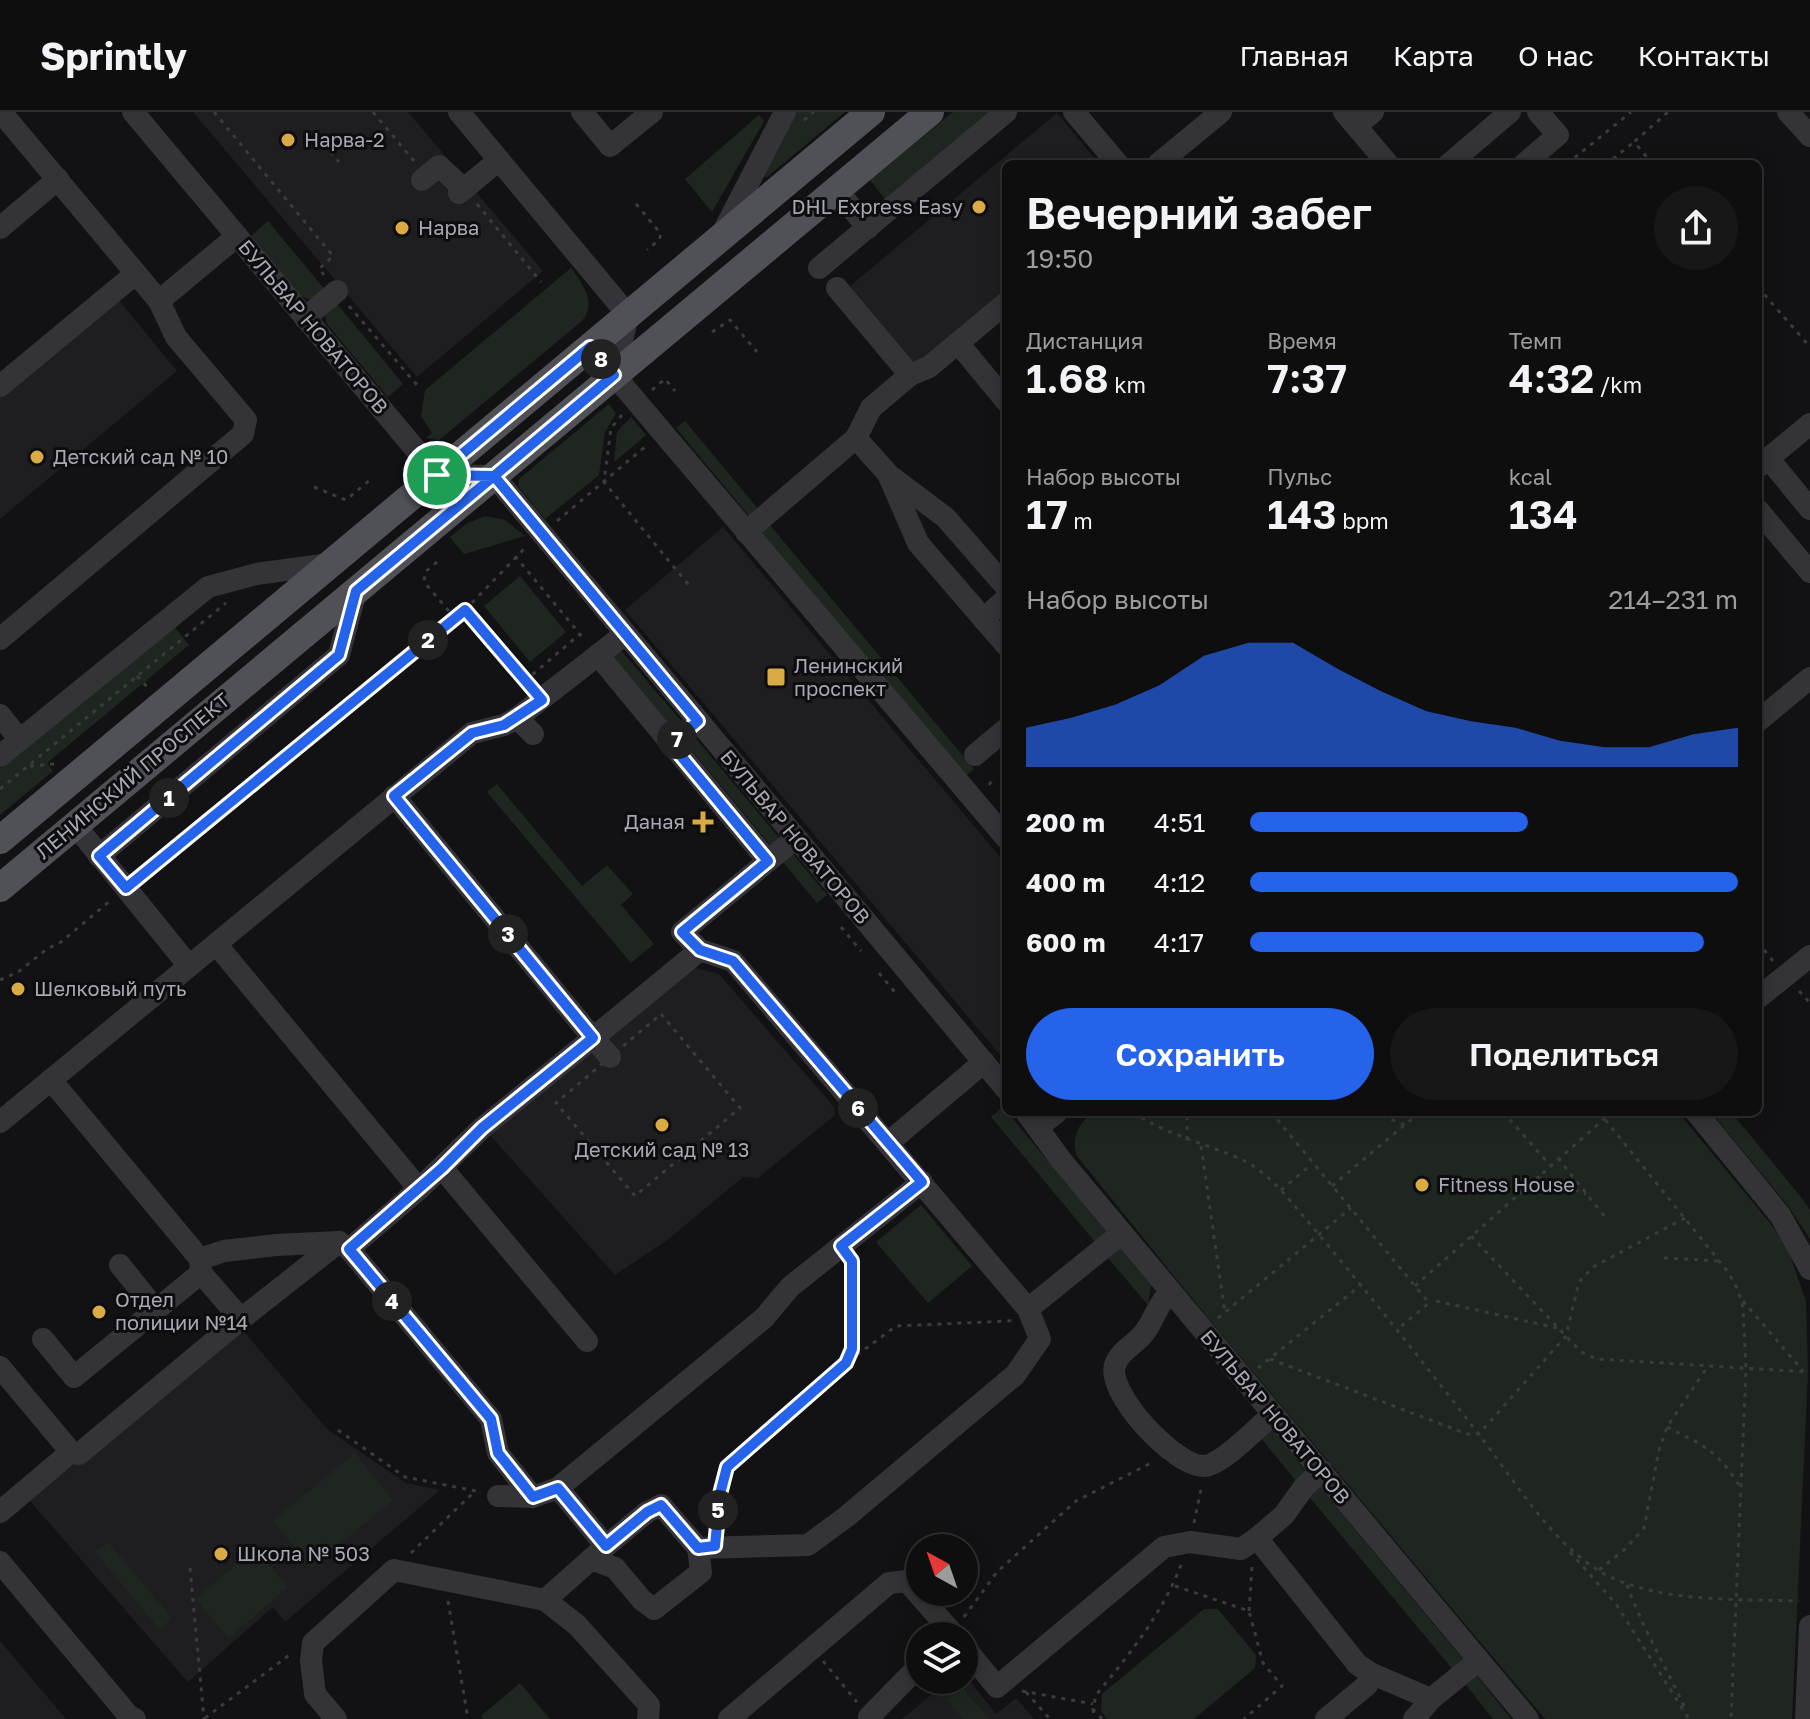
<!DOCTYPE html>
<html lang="ru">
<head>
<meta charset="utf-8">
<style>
  :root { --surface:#0e0e0f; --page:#171718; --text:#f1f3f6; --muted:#9b9c9e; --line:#2e2e2f; --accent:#2563eb }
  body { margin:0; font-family:"Golos Text",sans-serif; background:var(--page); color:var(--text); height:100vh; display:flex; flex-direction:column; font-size:30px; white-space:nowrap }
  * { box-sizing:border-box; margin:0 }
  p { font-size:26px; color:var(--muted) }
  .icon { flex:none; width:44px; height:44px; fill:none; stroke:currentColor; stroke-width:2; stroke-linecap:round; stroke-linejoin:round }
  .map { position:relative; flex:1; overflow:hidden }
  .sheet { position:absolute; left:1002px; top:48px; width:760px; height:956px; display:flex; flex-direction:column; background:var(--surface); border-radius:12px; box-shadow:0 4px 20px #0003,0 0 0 2px var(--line) }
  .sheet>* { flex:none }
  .needle { width:52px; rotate:320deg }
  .fabs { position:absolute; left:906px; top:1422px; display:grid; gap:16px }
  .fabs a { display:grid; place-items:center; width:72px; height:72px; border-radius:50%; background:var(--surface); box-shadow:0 4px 20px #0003,0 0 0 2px var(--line); font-size:40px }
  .pin { position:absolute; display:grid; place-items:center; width:68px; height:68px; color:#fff; margin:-34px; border:4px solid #fff; border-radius:50%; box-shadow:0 2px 8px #0007 }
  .km { position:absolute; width:40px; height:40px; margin:-20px; border-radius:50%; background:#222; color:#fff; font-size:22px; line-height:40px; text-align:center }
  .round { display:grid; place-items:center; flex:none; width:84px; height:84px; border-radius:42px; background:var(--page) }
  .overview { display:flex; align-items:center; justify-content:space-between; height:136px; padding:0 24px }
  h1 { font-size:44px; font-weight:600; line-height:60px }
  .metrics { display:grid; grid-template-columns:repeat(3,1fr); gap:12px; height:136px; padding:8px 24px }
  .metrics div { display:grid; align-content:center }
  .metrics b { font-size:40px; font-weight:600 }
  .metrics small { font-size:22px; font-weight:400 }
  .metrics p { font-size:22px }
  .chart { height:224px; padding:16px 24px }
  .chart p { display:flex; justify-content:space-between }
  .chart svg { width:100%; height:144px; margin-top:8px; fill:var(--accent); opacity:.7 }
  .cta { display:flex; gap:16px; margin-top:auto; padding:16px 24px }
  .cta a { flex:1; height:92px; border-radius:48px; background:var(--accent); color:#fff; font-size:32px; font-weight:600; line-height:92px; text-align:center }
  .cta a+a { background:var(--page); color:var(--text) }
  ul { padding:0 24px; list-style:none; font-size:26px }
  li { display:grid; grid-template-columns:128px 96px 1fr; align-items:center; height:60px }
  li i { height:20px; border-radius:10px; background:var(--accent) }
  header { display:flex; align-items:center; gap:48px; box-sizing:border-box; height:112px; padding:0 40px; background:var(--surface); border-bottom:2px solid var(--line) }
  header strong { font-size:38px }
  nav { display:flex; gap:44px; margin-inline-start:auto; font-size:28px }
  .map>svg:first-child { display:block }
</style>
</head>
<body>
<header>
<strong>Sprintly</strong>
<nav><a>Главная</a><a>Карта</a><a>О нас</a><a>Контакты</a></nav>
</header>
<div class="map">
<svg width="1810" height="1607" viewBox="0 0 1810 1607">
  <rect width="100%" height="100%" fill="#121214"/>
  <g fill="#1e1e20">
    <path d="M193,0h215l135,159 -126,106z"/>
    <path d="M1057,1l42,51h-93v126l-97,81 -65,-80z"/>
    <path d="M117,186l60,73 -177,148v-124z"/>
    <path d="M723,415l283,337v198l-381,-452z"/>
    <path d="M692,855l27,7 115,133 1,8 -77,63 -15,-1 -77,64 -51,34 -125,-140z"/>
    <path d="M240,1215l87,102 79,54 34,7 -155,132 -12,-15 -85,75 -158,-181z"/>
    <path d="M0,1529l66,78h-66z"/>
    <path d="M964,1562l32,40 20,-16 18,21h-132l47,-39h15z"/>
  </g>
  <g fill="#1f2620">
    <path d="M794,0h51l-78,65 -8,-1z"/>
    <path d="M953,0h39l-107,87 -15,-19z"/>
    <path d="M759,3l5,6 -52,91 -27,-33z"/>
    <path d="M268,109l59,71 -15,9 -12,-6 -49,-59z"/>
    <path d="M571,156c12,17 26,33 11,53l-143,119 -13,-2 6,-5 -11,-17 4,-26z"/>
    <path d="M334,188l69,84 -15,13 -61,-73 -3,-12z"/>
    <path d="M609,292l7,9 -11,19 -6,43 -54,44 -27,-33 1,-7z"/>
    <path d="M631,305l15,18 -32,27 3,-30z"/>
    <path d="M685,309l74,89 -9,7 -74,-89z"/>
    <path d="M485,404l20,4 20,16 -61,18 -14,-17 16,-13z"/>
    <path d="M769,412l205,245 -9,8 -205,-246z"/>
    <path d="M520,464l46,56 -36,30 -46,-56z"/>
    <path d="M173,513l16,20 -142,118 6,8 -53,44v-47z"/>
    <path d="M619,536l63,74 -9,7 -62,-74z"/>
    <path d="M693,623l88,105 -9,7 -87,-105z"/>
    <path d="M497,672l85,102 25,-21 26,29 -12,11 33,39 -23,19 -144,-171z"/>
    <path d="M792,741l35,42 -10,8 -35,-42z"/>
    <path d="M1003,995l104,125 -12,10 -104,-125z"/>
    <path d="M1093,1000h585l92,111 18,26 18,53 2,70 -16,347h-247l-333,-396 -135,-167c-6,-20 1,-31 16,-44z"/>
    <path d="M1711,1000h20l70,85 9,13v29l-21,-32z"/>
    <path d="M921,1093l51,61 -44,37 -52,-61z"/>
    <path d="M1119,1134l32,39 -3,20 -41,-48z"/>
    <path d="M1271,1316l37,46 -11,8 -37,-45z"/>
    <path d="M355,1341l38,47 -82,68 -38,-47z"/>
    <path d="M1317,1372l148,178 -11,9 -148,-178z"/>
    <path d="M108,1430l64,76 -13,11 -64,-77z"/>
    <path d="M255,1436l33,39 -59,51 -34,-39z"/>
    <path d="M1204,1497h14l38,46 -1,13 -61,51h-87l-6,-8 1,-17z"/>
    <path d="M1477,1564l34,43h-18l-27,-34z"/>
    <path d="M520,1571l30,36h-67l-2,-3z"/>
    <path d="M961,1574l28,33h-26l-17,-20z"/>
  </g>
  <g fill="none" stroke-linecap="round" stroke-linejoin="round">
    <g stroke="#3a3b3f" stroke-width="3" stroke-dasharray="4 6" stroke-linecap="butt">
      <path d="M214,0l119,144 -14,13 5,6"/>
      <path d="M373,0l41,49"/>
      <path d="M804,8l10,-8"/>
      <path d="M324,32l15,18"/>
      <path d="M1613,47l21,-17"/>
      <path d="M1567,52l64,-52"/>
      <path d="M1653,52l-19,-22 34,-30"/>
      <path d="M477,92l64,78"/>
      <path d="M636,92l25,30 -2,6 -12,10"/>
      <path d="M1758,175l52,60"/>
      <path d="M349,194l68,79"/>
      <path d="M712,220l18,-12 27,32"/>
      <path d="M652,278l13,-11 10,12"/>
      <path d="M622,303l-11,13 -7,54 88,107"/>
      <path d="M314,375l32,13 24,-20"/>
      <path d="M557,409l89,-75"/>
      <path d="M515,444l69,83"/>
      <path d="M437,450l-12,10 -1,10 30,35"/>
      <path d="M465,498l65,76"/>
      <path d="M137,564l11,12"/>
      <path d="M525,569l55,-47"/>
      <path d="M30,654l24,-2"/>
      <path d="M989,673l5,-7"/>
      <path d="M0,677l226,-186"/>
      <path d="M140,764l325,-266 61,-63"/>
      <path d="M841,815l20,24"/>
      <path d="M1758,830l15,19"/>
      <path d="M879,861l19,23"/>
      <path d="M0,868l18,-8 29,-23 14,-7 49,-41"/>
      <path d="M1799,879l11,12"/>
      <path d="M661,902l79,94 -105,88 -79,-93z"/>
      <path d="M1133,1000c32,22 67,30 103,45 18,7 32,20 45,33 68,79 133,160 196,242 37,47 72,109 124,140 53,31 138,27 198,29"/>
      <path d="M1271,1000l158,191 -31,26"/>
      <path d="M1373,1000l32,13"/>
      <path d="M1503,1000l47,53"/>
      <path d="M1599,1000l129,160 9,16 6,19 3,62 -15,350"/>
      <path d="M1187,1028v-28"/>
      <path d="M1201,1034l24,167"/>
      <path d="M1558,1046l47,59"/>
      <path d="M1537,1065l49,17"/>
      <path d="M1332,1074l88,-74"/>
      <path d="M1281,1078l31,-26"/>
      <path d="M1471,1124l110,116 16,7 211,13"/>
      <path d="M1664,1146l56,3"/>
      <path d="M1415,1174l197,-174"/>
      <path d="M1436,1189l121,27"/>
      <path d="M1743,1189l60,70"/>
      <path d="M1218,1206l133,-110"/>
      <path d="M1270,1247l197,75h12l87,-98 13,-54 14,-15 92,-49"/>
      <path d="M849,1249l47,-35 113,-5 4,-2"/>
      <path d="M1258,1256l103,-83"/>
      <path d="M1667,1315c40,20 51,24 75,63"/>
      <path d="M338,1318l67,47 76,15"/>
      <path d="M1194,1411l8,-39"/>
      <path d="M716,1414l4,-32 7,-27 119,-104 6,-14v-86"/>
      <path d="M1570,1440l46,52 73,115"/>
      <path d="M411,1441l64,-62"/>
      <path d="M190,1456l14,151"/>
      <path d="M1599,1458l25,-20 20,-22 15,-78 8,-23 41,-61"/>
      <path d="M1627,1473c15,42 39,82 58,123"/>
      <path d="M1175,1474l74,25 14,52 19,23 -38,33"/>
      <path d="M448,1489l20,118"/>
      <path d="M1249,1499l3,-44"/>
      <path d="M964,1505l33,-45 79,-71 77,-39"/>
      <path d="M823,1549l34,41"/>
      <path d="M1022,1579l71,13"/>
      <path d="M1026,1580l24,27"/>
      <path d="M1093,1597l1,10"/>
      <path d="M205,1606l87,-65"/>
      <path d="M1102,1607l-9,-10 3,-14c33,-40 66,-81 85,-130"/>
    </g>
    <g stroke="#343438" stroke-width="22">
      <path d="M1,0l158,189"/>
      <path d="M133,0l304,363 57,1 512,613"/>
      <path d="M459,0l169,203 -14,60 392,463"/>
      <path d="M582,0l28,34 42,-34"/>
      <path d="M1074,0l44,52"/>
      <path d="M1344,0l44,52"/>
      <path d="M1788,0l22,24"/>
      <path d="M1356,14l17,-14"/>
      <path d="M1158,52l63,-52"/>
      <path d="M1449,52l61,-52"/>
      <path d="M1524,52l34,-29 -20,-23"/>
      <path d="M422,68l17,-14 25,23"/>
      <path d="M837,78l31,38"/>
      <path d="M459,81l40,-33"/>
      <path d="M0,116l58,-49"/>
      <path d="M723,120l62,-120"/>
      <path d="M819,156l187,-156"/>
      <path d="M837,176l73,87"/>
      <path d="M305,206l32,-27"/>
      <path d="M958,231l48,58"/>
      <path d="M0,274l134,-111"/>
      <path d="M856,326l32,36 30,69 88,102"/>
      <path d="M1768,346l42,51"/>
      <path d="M1758,355l52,-43"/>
      <path d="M889,363l57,43 60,69"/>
      <path d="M1758,398l52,62"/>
      <path d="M746,420l110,-94 15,-30 39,-33 19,-8 77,-64"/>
      <path d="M983,507l23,-20"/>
      <path d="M0,527l243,-205 3,-14 -70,-83 -17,-36 78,-65"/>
      <path d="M598,543l170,206"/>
      <path d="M0,603l20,25"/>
      <path d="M517,606l16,16"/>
      <path d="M1758,609l52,-43"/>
      <path d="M975,643l31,-26"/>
      <path d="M0,644l208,-169 48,-13 74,-10"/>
      <path d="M394,684l199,242 107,-88"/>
      <path d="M75,713l114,141"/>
      <path d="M99,744l240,-201 17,-64"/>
      <path d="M216,832l203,245 -70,60"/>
      <path d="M1758,886l52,-42"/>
      <path d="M51,968l149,179 1,14 40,46"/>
      <path d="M1026,1000l35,48 467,559"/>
      <path d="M1696,1000l84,103 30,54"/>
      <path d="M0,1010l472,-389 32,-8 13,-7 108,-84"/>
      <path d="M1038,1015l19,-15"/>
      <path d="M888,1031l96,-81"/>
      <path d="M442,1056l145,173"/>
      <path d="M419,1077l63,-61 111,-90 17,19"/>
      <path d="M200,1147l24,-8 52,-6 63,-3 10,7 142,170 7,34 35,44 25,-9 206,-170 26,-31 132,-105"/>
      <path d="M120,1153l36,45"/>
      <path d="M1170,1180c-12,11 -16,28 -26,41 -9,12 -24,17 -29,32 -9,28 60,102 89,101 18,-1 54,-39 69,-52"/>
      <path d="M1028,1197l94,-76"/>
      <path d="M43,1227l31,38 127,-104"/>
      <path d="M0,1255l71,85"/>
      <path d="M498,1384l35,1"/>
      <path d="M0,1400l71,-60 8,2 162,-135 98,-77"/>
      <path d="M1257,1426l27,-23 20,-28 18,-16"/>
      <path d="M606,1434l41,-34 14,-7 37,43 110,-3 38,-28 169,-142 25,-36 -12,-30 -295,-348 -33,-11 -18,-18 114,-94"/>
      <path d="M591,1447l24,9 27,32 12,9 47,-37 -3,-24"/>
      <path d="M0,1450l129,154 6,3"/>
      <path d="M545,1488l61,-54 -48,-58"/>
      <path d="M964,1535l33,40 167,-140 26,-5 51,7 16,-11 100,126 13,9 -3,12 -41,34"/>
      <path d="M1370,1561l61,26"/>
      <path d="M869,1605l51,-52"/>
      <path d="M336,1607l-21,-25 -4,-33 2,-18 81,-73 151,30 32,25 72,80 -1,14"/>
      <path d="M729,1607l160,-136 18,-2 48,55"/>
      <path d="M1414,1607l17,-20 47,-38"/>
      <path d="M1806,1607l4,-93"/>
    </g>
    <g stroke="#505157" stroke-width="28">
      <path d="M0,728l871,-728"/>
      <path d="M0,776l930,-776"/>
    </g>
  </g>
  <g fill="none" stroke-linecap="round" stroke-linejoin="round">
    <defs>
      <path id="route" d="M437,363l57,1 -138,115 -17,64 -240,201 27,32 339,-278 77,90 -38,25 -32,8 -78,63 199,242 -111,90 -40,40 -93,81 142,170 7,34 35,44 25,-9 48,58 41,-34 14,-7 37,43 17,-2 5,-52 7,-27 119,-104 6,-14v-88l-11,-15 81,-64 -189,-221 -33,-11 -18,-18 86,-71 -97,-117 27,-23 -204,-245 120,-101 -24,-28 -153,128"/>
    </defs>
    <use href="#route" stroke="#fff" stroke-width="16"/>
    <use href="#route" stroke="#2563eb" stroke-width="10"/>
  </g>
  <g fill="#daab44" stroke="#0d0d0f" stroke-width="3">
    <circle cx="288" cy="28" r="8"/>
    <circle cx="979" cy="95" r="8"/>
    <circle cx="402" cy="116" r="8"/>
    <circle cx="37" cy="345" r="8"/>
    <rect x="766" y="555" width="20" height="20" rx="4"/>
    <path d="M699 698h8v8h8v8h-8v8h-8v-8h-8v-8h8z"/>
    <circle cx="18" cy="877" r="8"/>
    <circle cx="662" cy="1013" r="8"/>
    <circle cx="1422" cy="1073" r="8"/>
    <circle cx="99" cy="1200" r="8"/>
    <circle cx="221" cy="1442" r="8"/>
  </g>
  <g text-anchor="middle" stroke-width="6" stroke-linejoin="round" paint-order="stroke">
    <g font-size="20" fill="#a6a9b2" stroke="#0d0d0f" text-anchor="start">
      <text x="304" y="35">Нарва-2</text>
      <text x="963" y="102" text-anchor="end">DHL Express Easy</text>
      <text x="418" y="123">Нарва</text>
      <text x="53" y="352">Детский сад № 10</text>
      <text x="794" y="561">Ленинский<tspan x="794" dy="23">проспект</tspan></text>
      <text x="685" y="717" text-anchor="end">Даная</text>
      <text x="34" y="884">Шелковый путь</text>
      <text x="662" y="1045" text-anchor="middle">Детский сад № 13</text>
      <text x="1438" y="1080">Fitness House</text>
      <text x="115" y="1195">Отдел<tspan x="115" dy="23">полиции №14</tspan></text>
      <text x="237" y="1449">Школа № 503</text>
    </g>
    <g font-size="20" fill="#a6a9b2" stroke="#0d0d0f">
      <text transform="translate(313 215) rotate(50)" y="7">БУЛЬВАР НОВАТОРОВ</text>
      <text transform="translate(133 664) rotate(-40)" y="7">ЛЕНИНСКИЙ ПРОСПЕКТ</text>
      <text transform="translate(795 725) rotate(50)" y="7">БУЛЬВАР НОВАТОРОВ</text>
      <text transform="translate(1275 1305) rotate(50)" y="7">БУЛЬВАР НОВАТОРОВ</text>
    </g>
  </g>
</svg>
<div class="fabs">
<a><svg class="needle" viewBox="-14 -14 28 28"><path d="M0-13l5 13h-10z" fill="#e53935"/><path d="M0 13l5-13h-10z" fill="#9b9c9e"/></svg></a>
<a><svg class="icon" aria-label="layers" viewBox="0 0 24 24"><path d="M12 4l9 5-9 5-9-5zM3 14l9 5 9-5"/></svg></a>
</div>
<div class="pin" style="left:437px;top:363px;background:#1e9e55"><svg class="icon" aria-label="arrive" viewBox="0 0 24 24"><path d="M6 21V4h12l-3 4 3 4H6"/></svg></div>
<b class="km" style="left:169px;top:686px">1</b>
<b class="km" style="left:428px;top:528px">2</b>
<b class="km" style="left:508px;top:822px">3</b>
<b class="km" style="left:392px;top:1189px">4</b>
<b class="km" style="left:718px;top:1398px">5</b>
<b class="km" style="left:858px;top:996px">6</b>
<b class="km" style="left:677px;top:627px">7</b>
<b class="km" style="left:601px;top:247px">8</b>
<section class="sheet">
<div class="overview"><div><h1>Вечерний забег</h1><p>19:50</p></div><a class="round"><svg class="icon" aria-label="share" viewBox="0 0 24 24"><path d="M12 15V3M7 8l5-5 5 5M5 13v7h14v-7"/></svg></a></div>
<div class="metrics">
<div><p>Дистанция</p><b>1.68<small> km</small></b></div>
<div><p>Время</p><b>7:37</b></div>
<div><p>Темп</p><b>4:32<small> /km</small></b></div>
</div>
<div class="metrics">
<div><p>Набор высоты</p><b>17<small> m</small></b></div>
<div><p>Пульс</p><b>143<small> bpm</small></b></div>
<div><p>kcal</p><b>134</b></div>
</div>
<div class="chart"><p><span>Набор высоты</span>214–231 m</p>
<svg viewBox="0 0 160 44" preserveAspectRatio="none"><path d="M0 44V32L10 29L20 25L30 19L40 10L50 6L60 6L70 14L80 21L90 27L100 30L110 32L120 36L130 38L140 38L150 34L160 32V44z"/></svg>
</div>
<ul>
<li><b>200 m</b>4:51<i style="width:57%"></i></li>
<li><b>400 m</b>4:12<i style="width:100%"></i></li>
<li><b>600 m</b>4:17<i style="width:93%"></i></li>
</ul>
<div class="cta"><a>Сохранить</a><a>Поделиться</a></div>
</section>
</div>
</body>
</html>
